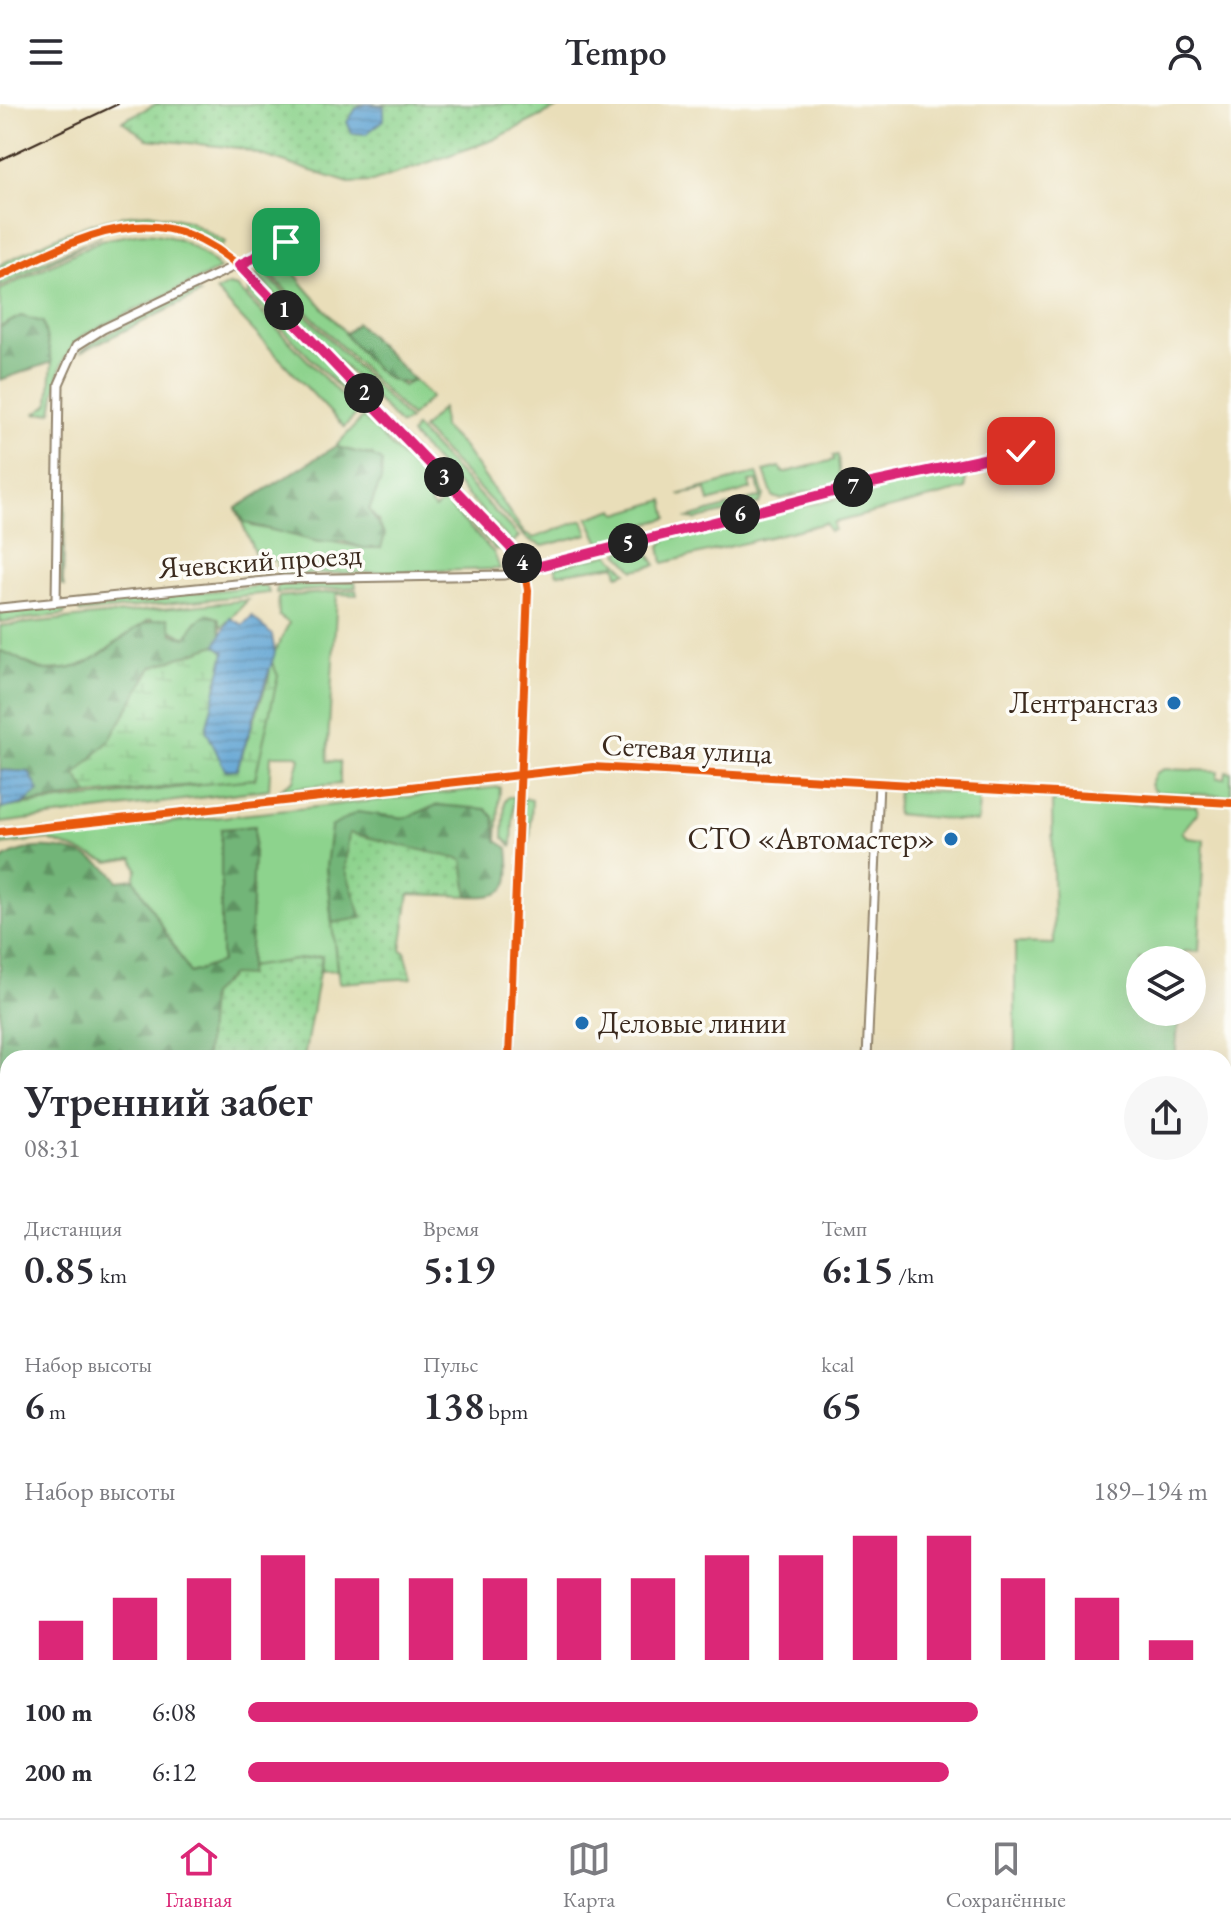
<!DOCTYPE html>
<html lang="ru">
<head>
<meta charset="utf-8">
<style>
  :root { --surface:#fff; --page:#f7f7f7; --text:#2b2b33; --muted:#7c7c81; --line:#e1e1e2; --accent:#db2777 }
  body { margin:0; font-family:"EB Garamond",serif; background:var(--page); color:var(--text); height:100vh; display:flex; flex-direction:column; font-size:30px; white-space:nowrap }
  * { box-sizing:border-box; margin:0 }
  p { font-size:26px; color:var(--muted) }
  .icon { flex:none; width:44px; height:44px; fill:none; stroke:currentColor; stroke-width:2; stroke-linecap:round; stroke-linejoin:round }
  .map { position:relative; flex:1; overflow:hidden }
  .panel { position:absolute; left:0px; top:946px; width:1232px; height:768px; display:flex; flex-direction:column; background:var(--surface); border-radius:24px 24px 0 0; box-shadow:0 8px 32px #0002 }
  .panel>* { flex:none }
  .buttons { position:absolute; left:1126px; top:842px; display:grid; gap:16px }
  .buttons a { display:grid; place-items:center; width:80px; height:80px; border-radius:50%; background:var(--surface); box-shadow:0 8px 32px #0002; font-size:40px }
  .pin { position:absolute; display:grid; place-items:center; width:68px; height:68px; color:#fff; margin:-34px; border-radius:16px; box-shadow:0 4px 12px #0006 }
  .km { position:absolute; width:40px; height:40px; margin:-20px; border-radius:50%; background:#222; color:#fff; font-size:22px; line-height:40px; text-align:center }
  .round { display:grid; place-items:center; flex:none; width:84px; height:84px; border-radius:42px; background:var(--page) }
  .head { display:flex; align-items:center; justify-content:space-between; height:136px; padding:0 24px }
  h1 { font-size:44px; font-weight:600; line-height:60px }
  .figures { display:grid; grid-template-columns:repeat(3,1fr); gap:12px; height:136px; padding:8px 24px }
  .figures div { display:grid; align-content:center }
  .figures b { font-size:40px; font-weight:600 }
  .figures small { font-size:22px; font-weight:400 }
  .figures p { font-size:22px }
  .chart { height:224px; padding:16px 24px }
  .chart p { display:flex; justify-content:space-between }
  .chart svg { width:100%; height:144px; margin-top:8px; stroke:var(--accent); stroke-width:6 }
  ul { padding:0 24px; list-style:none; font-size:26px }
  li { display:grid; grid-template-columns:128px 96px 1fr; align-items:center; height:60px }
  li i { height:20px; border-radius:10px; background:var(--accent) }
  header { display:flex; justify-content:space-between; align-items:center; height:104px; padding:0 24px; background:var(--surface); font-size:36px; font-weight:600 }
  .dock { display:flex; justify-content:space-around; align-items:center; height:112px; border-top:2px solid var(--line); background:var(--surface); font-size:22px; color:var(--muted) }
  .dock a { display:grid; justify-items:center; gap:4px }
  .dock .selected { color:var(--accent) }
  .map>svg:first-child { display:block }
</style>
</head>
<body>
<header><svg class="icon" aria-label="menu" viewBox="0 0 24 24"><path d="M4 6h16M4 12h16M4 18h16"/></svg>Tempo<svg class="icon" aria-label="person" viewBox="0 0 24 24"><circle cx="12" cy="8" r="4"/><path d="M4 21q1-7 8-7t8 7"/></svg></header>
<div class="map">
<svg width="1231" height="1714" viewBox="0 0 1231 1714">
  <defs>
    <pattern id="forest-firs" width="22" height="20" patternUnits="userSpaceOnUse" patternTransform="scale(2)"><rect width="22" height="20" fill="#72b578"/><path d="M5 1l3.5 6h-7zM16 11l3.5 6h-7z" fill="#5f9362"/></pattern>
    <pattern id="wetland-marsh" width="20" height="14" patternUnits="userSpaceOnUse" patternTransform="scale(2)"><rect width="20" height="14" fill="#8dd38d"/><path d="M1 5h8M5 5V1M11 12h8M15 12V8" fill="none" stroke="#7bb579"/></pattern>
    <pattern id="garden-dots" width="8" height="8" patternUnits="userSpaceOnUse" patternTransform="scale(2)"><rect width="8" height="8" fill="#8dd38d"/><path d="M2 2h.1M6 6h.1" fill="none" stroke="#7bb579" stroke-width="1.8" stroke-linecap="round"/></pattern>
    <pattern id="water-rules" width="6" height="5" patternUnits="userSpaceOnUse" patternTransform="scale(2)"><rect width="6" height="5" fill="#5da2d2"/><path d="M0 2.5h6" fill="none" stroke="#4e84aa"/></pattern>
  </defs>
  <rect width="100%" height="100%" fill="#fdfcf7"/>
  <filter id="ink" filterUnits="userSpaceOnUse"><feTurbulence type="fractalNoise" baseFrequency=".0125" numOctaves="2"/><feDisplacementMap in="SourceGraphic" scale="16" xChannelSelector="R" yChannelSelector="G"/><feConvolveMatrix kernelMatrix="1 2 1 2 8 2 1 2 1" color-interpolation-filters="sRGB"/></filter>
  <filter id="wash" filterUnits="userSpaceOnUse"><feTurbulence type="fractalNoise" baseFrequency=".006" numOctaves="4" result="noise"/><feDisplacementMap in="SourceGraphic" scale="32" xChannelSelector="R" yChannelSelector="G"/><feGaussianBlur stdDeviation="1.8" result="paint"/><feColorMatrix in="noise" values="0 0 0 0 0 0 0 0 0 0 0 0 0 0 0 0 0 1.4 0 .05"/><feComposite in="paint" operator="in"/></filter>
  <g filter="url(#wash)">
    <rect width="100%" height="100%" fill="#e9deb9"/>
    <g fill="#8dd38d" stroke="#647e56" stroke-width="2">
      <path d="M149,109l39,8 37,21 -3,4c-82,-53 -144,-13 -222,25v-6c47,-24 95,-50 149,-52z"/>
      <path d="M142,129c34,1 54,12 78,36l-137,66c-28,28 -24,42 -31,77l-17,2 14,-10 3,-42 -31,-46 -21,11v-37l101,-50z"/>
      <path d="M101,132l-101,51v-7z"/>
      <path d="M290,142v21l15,20 67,76 31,23 11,-6 17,17 -20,20 -154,-156z"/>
      <path d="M262,166l147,150 -8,5 -145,-150z"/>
      <path d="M250,178l113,116 1,7 -4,4 -111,-114z"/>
      <path d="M229,181l8,2 121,126 -14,14 -128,-136z"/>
      <path d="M195,187l5,3 -120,58 17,-13z"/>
      <path d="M442,304l1,19 20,20 62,87 9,4 49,-18 5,14 -45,12 -15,-6 -106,-111z"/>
      <path d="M373,305l73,76 -5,8 -75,-79z"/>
      <path d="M363,313l76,78 -9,9 5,5 9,-8 50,52 6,16 -222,6 -2,-15 -18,1 -22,-53 16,18 111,22 16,-26 -10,-12 12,-30 -9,-26 -18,1 -18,-9z"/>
      <path d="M415,323l104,110 -7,6 -101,-108z"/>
      <path d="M67,340l-4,138 1,4 -3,-1 1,-137z"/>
      <path d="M838,351l2,28 -60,16 -7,-2 -9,-26 16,-4 3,6 51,-13 -1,-4z"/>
      <path d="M960,365l5,3 1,17 -133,34 1,7 -5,1 -3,-8 -163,40 -3,-17 6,-7z"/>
      <path d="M757,369l7,23 -5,8 -64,16 -7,-2 73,-21 -4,-16 -8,1 2,7 -42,13 -3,-12 -28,5z"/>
      <path d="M451,391h5l49,54 -9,1 -50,-51z"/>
      <path d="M664,396l4,18 -28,8 2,8 -34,10 -9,-3 -11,-23 27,-9 3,5z"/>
      <path d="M644,442l12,19 -22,5 -16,-17 8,-6z"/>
      <path d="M609,450l18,18 -9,3 -2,-10 -59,9 -2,-7z"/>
      <path d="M355,477l1,6 -80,6 2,-9z"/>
      <path d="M260,482l7,1 2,6 -188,20 -8,-8z"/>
      <path d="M356,486l1,5 -20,-1 -10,167 13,1v22l-60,5 14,-9 6,-22 -3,-3h-26l-2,34 -269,34v-15l201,-23 77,-109 -7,-16 18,-37 -10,-7 -1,-19z"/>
      <path d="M248,496l-26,27 -4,-9 -22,4 -10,16 -36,-19 -68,49 -39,2 -43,-19v-25z"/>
      <path d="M69,501l-6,10 -63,7v-10z"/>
      <path d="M1164,665l54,2 -1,7h8l1,-7 5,1v24l-76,-4 -5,-7 6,-12z"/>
      <path d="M500,683l-3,54 -3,-24 -56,-12 -33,13 -48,-5 -31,53 11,104 -16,1 1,-15 -73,11 6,-141 -34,4v133l-31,11 -56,-95 3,-10 -4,-11 -24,4 -63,-23 -46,6v-4z"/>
      <path d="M898,686l82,4 -3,28 -81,-8z"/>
      <path d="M508,693h6l-2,49 -9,-9 2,-36z"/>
      <path d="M523,694l9,2 -2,40 -8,12z"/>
      <path d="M1052,697l144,5 2,6 -16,20 6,6 16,2 -5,112 -15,-1 -1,9h-43v52h39l-4,46h-160v-115l39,1z"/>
    </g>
    <g fill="url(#forest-firs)" stroke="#56704b" stroke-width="2">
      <path d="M21,212l22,6 9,40 -52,18v-53z"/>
      <path d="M357,219l57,57c-27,13 -52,-27 -69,-46z"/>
      <path d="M336,342c14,7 37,6 46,16l-1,18 -12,30 16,25 -4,13h-18l-21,-7 -24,1 -73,-19 -9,-15z"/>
      <path d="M207,510l11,4 4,19 -6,8 -64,22 -42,73 -33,35 12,20 -66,9 16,-13 -10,-19 -29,-2v-119c16,3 30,18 46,19 60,4 73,-49 122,-52l5,16 13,4 10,-16z"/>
      <path d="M437,701l49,4 8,8 3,24 11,7c4,40 2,50 -40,48l-5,-36 -118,8 18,51 -31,4 -6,-57 5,-39 26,-15 48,6z"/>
      <path d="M255,722l-6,150 -39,19 -4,63h-198v126l-8,-66v-256c30,-27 98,-13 118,19l16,-2 56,94 31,-11v-133z"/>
      <path d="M0,1209l8,3v112l-3,-4 -5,2z"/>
    </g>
    <path fill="url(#wetland-marsh)" stroke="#647e56" stroke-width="2" d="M216,541l9,7 -19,78 31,39 32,-92 2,-17 7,16 -23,103 -166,16 -13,-20 34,-35 42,-73z"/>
    <g fill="url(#garden-dots)" stroke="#647e56" stroke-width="2">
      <path d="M156,0h409l-72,36 -121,42 -23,1 -110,-35 -92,-9 -25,-18z"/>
      <path d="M349,729l114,27 5,36 -59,-2 -8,56 4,2 7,26 -73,5 -7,-60 30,-5 -17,-50z"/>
      <path d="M322,852l-18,102h-98l4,-63 21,-20 17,1 1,-9z"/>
      <path d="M5,1320l3,4v271l-8,2v-275z"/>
      <path d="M1231,1548v166h-439l-1,-8h433v-157z"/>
    </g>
    <g fill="url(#water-rules)" stroke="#4c6678" stroke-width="2">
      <path d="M367,0l17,2v14l-18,14 -14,-1 -5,-11 10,-15z"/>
      <path d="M252,512l20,19 3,18 -38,116 -12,1 -19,-40 19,-78 -9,-7 14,-27 13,7z"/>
      <path d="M0,666l29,2 10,19 -16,13 -21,5z"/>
    </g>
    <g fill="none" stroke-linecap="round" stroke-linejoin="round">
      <g stroke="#5da2d2" stroke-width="2">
        <path d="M1224,1504h7"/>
        <path d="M0,1630l8,-1"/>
      </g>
    </g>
  </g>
  <g filter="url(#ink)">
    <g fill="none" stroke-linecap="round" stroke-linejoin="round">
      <defs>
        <g id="minor">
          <path d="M0,172c96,-46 164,-84 252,2l271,285 5,27 -19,468"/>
          <path d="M56,498l3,-218 17,-38 27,-17 197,-94"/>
          <path d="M0,504l284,-29 220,-4 345,-87 172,-37"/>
          <path d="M0,728l593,-65 638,36"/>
          <path d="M867,954l12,-275"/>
          <path d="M1224,995l7,-2"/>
          <path d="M766,1706l1,8"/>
        </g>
        <g id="secondary">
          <path d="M1224,1321h7"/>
          <path d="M0,1621l8,-2"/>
        </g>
      </defs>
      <use href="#minor" stroke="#92846c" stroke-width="11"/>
      <use href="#secondary" stroke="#92846c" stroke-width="14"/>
      <use href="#minor" stroke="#fff" stroke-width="7"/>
      <use href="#secondary" stroke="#fbe5cf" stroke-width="10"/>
      <path stroke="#3b2a1e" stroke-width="2" d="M0,56l118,-56"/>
      <defs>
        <g id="cycleway">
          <path d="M0,172c96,-46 164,-84 252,2l271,285 5,27 -19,468"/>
          <path d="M0,728l593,-65 638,36"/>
        </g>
      </defs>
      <use href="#cycleway" stroke="#fdfcf7" stroke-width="13"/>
      <use href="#cycleway" stroke="#e8590c" stroke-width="8"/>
    </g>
  </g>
  <g fill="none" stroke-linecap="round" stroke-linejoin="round" filter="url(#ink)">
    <defs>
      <path id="route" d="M286,138l-47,23 272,283 13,22 325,-82 172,-37"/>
    </defs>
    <use href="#route" stroke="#fff" stroke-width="16"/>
    <use href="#route" stroke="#db2777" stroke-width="10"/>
  </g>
  <g fill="#1f6fb2" stroke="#fdfcf7" stroke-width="3">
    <circle cx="1174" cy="599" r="8"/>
    <circle cx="951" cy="735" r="8"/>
    <circle cx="582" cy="919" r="8"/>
  </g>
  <g text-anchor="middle" stroke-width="7" stroke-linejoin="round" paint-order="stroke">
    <g font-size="30" fill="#3b2a1e" stroke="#fdfcf7">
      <text transform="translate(260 457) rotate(-4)" y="10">Ячевский проезд</text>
      <text transform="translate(687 645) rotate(3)" y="10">Сетевая улица</text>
    </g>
    <g font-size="30" fill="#3b2a1e" stroke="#fdfcf7" text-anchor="end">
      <text x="1158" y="609">Лентрансгаз</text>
      <text x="935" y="745">СТО «Автомастер»</text>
      <text x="598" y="929" text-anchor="start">Деловые линии</text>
    </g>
  </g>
</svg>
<div class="buttons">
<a><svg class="icon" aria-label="layers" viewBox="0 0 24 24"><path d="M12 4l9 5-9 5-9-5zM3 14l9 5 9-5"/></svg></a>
</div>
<div class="pin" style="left:286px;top:138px;background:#1e9e55"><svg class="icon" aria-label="arrive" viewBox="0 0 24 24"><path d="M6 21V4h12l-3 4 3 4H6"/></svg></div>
<div class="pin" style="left:1021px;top:347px;background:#d93025"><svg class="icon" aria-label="check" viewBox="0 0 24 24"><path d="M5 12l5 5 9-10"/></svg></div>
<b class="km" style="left:284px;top:206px">1</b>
<b class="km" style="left:364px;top:289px">2</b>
<b class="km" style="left:444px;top:373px">3</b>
<b class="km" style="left:522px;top:459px">4</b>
<b class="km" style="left:628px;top:439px">5</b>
<b class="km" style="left:740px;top:410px">6</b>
<b class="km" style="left:853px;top:383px">7</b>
<section class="panel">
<div class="head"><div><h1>Утренний забег</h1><p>08:31</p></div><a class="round"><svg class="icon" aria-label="share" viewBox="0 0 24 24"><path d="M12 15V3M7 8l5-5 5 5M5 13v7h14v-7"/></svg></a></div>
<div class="figures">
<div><p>Дистанция</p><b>0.85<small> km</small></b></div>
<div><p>Время</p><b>5:19</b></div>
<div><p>Темп</p><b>6:15<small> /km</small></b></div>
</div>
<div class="figures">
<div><p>Набор высоты</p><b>6<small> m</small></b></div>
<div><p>Пульс</p><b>138<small> bpm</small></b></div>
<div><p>kcal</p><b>65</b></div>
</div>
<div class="chart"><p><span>Набор высоты</span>189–194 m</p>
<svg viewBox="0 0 160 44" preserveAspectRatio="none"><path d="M5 44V32M15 44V25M25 44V19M35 44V12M45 44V19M55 44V19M65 44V19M75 44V19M85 44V19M95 44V12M105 44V12M115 44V6M125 44V6M135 44V19M145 44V25M155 44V38"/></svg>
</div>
<ul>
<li><b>100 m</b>6:08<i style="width:76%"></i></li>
<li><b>200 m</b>6:12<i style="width:73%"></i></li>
</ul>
</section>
</div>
<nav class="dock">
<a class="selected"><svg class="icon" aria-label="home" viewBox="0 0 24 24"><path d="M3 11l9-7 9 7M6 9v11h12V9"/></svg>Главная</a>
<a><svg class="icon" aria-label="map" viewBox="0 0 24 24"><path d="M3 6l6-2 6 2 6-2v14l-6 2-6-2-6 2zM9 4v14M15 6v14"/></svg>Карта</a>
<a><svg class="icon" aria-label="saved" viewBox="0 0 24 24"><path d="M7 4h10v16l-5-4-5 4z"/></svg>Сохранённые</a>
</nav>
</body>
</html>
